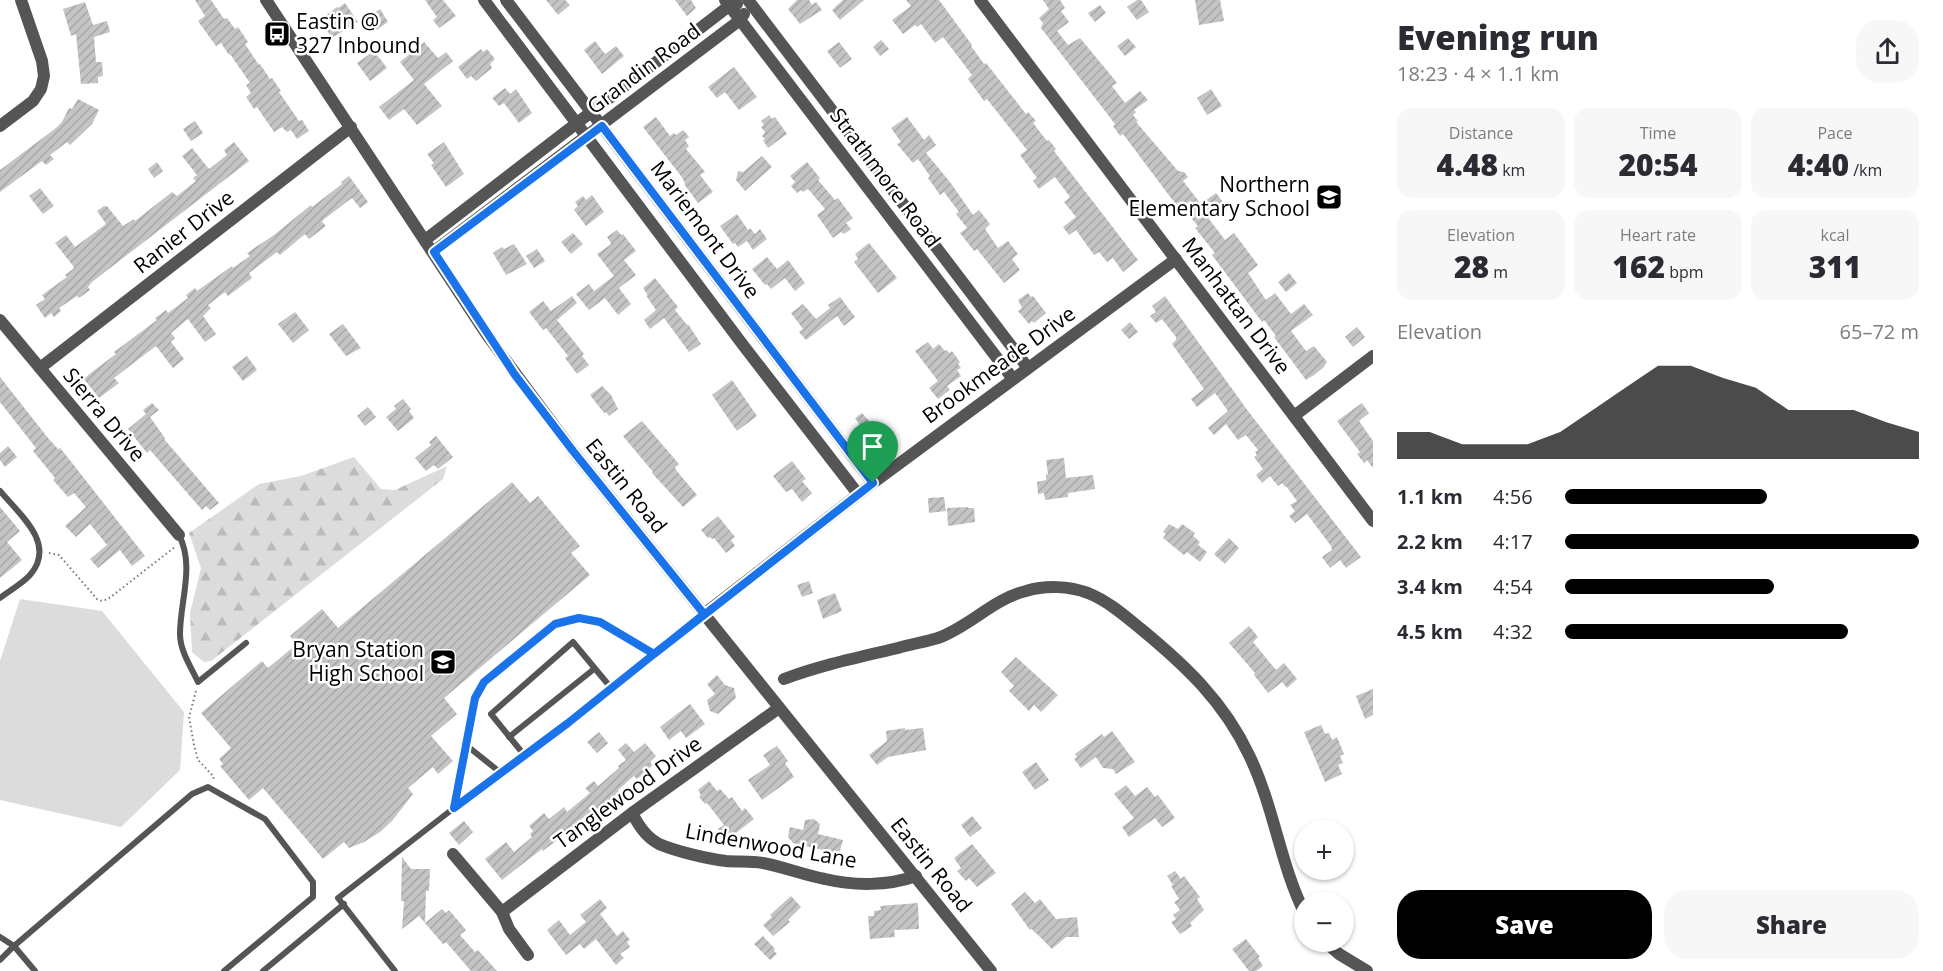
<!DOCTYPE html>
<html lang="en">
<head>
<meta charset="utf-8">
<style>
  :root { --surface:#fff; --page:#f7f7f7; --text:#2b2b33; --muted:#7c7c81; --accent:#000 }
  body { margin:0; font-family:"Open Sans",sans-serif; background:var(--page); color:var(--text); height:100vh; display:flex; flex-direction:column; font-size:22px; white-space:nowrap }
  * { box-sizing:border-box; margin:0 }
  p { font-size:20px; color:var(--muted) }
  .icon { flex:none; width:33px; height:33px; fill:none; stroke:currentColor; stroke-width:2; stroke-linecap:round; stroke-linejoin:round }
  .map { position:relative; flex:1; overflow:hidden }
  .drawer { display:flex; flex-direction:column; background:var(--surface); width:570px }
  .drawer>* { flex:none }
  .tools { position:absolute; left:1294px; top:820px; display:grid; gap:12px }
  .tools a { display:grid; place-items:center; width:60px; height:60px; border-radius:50%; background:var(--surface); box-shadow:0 2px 4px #0004; font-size:30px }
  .pin { position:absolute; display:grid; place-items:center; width:51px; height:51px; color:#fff; margin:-62px -26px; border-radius:50% 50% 50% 0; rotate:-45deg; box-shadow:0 0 6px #0007 }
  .pin .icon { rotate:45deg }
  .round { display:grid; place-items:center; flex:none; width:63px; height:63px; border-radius:24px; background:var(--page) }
  .headline { display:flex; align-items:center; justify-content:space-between; height:102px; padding:0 24px }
  h1 { font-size:33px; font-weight:800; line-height:45px }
  .stats { display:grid; grid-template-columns:repeat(3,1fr); gap:9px; height:102px; padding:6px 24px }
  .stats div { display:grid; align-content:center; border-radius:15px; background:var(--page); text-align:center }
  .stats b { font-size:30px; font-weight:800 }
  .stats small { font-size:16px; font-weight:400 }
  .stats p { font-size:16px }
  .chart { height:168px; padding:12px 24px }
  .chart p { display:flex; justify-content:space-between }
  .chart svg { width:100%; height:108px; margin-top:6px; fill:var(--accent); opacity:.7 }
  .cta { display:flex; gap:12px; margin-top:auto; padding:12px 24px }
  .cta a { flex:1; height:69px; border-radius:24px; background:var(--accent); color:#fff; font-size:24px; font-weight:800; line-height:69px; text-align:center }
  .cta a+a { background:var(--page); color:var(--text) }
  ul { padding:0 24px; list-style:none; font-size:20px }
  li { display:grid; grid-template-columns:96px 72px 1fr; align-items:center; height:45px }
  li i { height:15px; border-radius:8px; background:var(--accent) }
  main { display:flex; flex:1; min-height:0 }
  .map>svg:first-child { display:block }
</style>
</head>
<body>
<main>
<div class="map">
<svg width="1373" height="971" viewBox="0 0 1373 971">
  <defs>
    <pattern id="forest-firs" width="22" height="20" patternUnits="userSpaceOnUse" patternTransform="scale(1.5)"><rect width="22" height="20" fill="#dcdcdc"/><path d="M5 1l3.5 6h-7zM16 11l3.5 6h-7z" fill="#bbb"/></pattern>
    <pattern id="building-hatch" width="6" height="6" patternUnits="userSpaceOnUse" patternTransform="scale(1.5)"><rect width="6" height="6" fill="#c4c4c4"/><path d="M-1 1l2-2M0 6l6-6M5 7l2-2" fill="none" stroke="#a7a7a7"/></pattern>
  </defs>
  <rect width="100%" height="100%" fill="#fff"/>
  <path fill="url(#forest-firs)" d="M354,457l27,32 14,1 52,-24 -4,13 -232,182 -7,1 -12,-10 -2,-39 11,-45 -12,-35 70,-49 42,-8z"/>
  <path fill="#dcdcdc" d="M20,599l82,12 82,101 -4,58 -59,57 -121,-27v-139z"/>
  <g fill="url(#building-hatch)">
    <path d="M195,0h16l13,19 3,-1 8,11 3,-2 10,15 -3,2 14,21 1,-1 10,15 2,-1 9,13 -2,1 20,29 3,-1 7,11 -12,8 -6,-9 -4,2 -5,-5 -8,5 -17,-25 -3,2 -8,-12 5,-4 -5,-8 4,-2 -20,-29 -1,1 -8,-12 -5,3 -18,-25 7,-5z"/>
    <path d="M425,0h18l13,16 -17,12 -6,-8 4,-3z"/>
    <path d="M546,0h19l5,5 -12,10z"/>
    <path d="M675,0h16l5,8 -9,8z"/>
    <path d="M797,0h12l3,5 4,-3 6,8 -22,14 -12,-15z"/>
    <path d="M843,0h21l-24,20 -8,-10z"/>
    <path d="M906,0h33l33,45 -1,1 13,18 2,-1 40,51 2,-2 8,9 -3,2 14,18 2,-1 7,9 -2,2 84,109 -15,12 -10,-14 -6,4 -8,-10 -5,3 -18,-25 -7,5 -6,-8 13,-10 -12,-15 6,-5 -15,-20 -16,12 -6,-8 4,-3 -17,-23 7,-5 -40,-51 -3,2 -16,-22 4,-4 -29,-38 -8,6 -14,-19 -4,3 -2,-2 -12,9 -11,-14 19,-14z"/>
    <path d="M1043,0h17l5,8 -4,3 8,11 -12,9 11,14 12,-7 34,41 3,4 -5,3 13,17 15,-12 8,9 -14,10 2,2 -3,3 5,6 -2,1 42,49 6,1 4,5 -5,4 18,23 15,-11 10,13 -17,13 16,21 9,-7 24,32 -10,8 18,27 9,-7 16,21 13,-10 9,11 -22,16 15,20 8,-5 13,16 -4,6 -9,7 -8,5 -32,-43 2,-1 -12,-16 -2,2 -50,-67 3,-2 -20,-25 3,-2 -16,-19 -2,1 -9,-10 -48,-64 -3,2 -7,-10 2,-2 -67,-87 -7,-9 2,-5 -4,-5 10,-9z"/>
    <path d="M1137,0h4l8,12 -12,8 -10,-13z"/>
    <path d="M1195,0h25l4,21 -25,4z"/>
    <path d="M85,2l8,23 14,-4 3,11 -16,5 2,25h6l1,14 -5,1v6l-17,1 -5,-50 -5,2 -8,-27z"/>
    <path d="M345,3l13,19 -26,16 -12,-18 17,-13 1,1z"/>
    <path d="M1100,5l6,8 -11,9 -7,-9z"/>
    <path d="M380,9l8,13 -13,9 -9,-12z"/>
    <path d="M1128,38l8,9 -11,9 -8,-10z"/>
    <path d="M881,40l8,9 -9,7 -7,-9z"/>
    <path d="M595,41l10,13 11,-8 8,10 -22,18 -18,-24z"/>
    <path d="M424,42l14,16 8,-6 7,9 -29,23 18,22 -25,19 -13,-16 -15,11 -10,-13 35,-27 -14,-18z"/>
    <path d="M839,42l13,17 -12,9 -13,-17z"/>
    <path d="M481,49l2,3 4,-3 8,10 -5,5 2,4 -16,13 -5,-5 -4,3 -9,-12z"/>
    <path d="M374,51l13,17 -17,13 -13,-18z"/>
    <path d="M734,67l23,30 -18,13 -14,-18 -8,6 -9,-11z"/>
    <path d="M505,88l5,6 6,-5 16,24 -13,10 -15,-20 -5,3 -7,-8z"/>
    <path d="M1211,89l11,17 -15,9 -10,-17z"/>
    <path d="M78,99l21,11 -7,14 -22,21 -3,-3 -17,13 4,4 -8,6 -4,-4 -42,31v-22l56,-42 6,-6 7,-14 3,1z"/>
    <path d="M769,115l3,4 3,-2 12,17 -19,14 -5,-8 2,-1 -3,-3 3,-4 -4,-5 3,-2 -3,-4z"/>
    <path d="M656,117l14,19 4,-3 2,2 7,-5 6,7 -4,3 4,6 -3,3 19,23 -5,3 13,17 -15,11 -14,-19 1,-1 -4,-7 -38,-49z"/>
    <path d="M907,117l17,23 5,-5 7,10 -10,8 24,29 23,33 6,-5 11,14 -5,5 13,19 10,-7 10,13 -6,5 8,11 -16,13 -27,-34 -3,2 -14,-18 7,-5 -11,-14 3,-2 -15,-20 -4,3 -12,-17 2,-2 -12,-17 -5,4 -16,-19 4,-2 -10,-14z"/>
    <path d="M195,121l8,12 -12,8 -8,-12z"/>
    <path d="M234,142l15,19 -157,121 -4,5 2,3 -11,8 -2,-2 -18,12 2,3 -7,6 -3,-4 -6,5 -9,-13 9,-6 -3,-4 25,-18 -2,-2 8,-6 1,-2 -19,-24 11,-8 9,12 31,-23 -9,-13 7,-5h3l16,20 11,-7 1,2 37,-29 5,4 19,-15 -3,-3 4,-3 -15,-19 10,-8 17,21 18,-14 -3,-5z"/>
    <path d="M444,142l20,32 -18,13 -15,-22 3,-2 -7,-9z"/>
    <path d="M762,156l10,11 -27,24 -9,-11 2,-9 5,1z"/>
    <path d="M157,162l6,9 -9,7 -6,-9z"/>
    <path d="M807,162l13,16 -2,2 17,20 3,-2 15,20 -7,5 5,6 -7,5 -3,-2 -8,6 -16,-23 8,-6 -17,-20 -5,3 -2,-2 -4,3 -6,-7 4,-4 -5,-6z"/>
    <path d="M349,176l19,26 -8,6 -8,-10 -29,22 -1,2 4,4 -17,13 -4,-5 -25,21 -3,-3 -28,21 3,5 -24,18 -3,-4 -17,13 3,3 -8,8 13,18 -11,8 -17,-23 -17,14 4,5 -4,4 13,17 -11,9 -17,-22 -42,32 5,5 -20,15 -15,-19 8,-7 24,-18 -2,-2 43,-32 -2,-2 11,-8 2,3 20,-15 -2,-3 9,-7 2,3 35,-25 1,2 17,-12 -3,-3 27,-18 37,-30 1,2 30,-23 -1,-2z"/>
    <path d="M40,188l14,18 -11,8 -14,-18z"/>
    <path d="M592,195l12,17 -18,14 -12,-16 4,-4 -3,-4 8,-6 3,4z"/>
    <path d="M737,214l11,16 2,-2 5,6 5,-5 7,10 -14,11 -6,-9 -9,6 -3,-4 -2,1 -13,-18z"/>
    <path d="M617,230l4,5 2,-1 13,17 -12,9 12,15 -17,13 12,16 -13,11 -13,-17 -16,12 -13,-16 13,-10 5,7 20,-15 -17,-22 13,-9 1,-2 -4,-6z"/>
    <path d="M573,233l10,11 -12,10 -10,-12z"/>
    <path d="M869,243l28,35 -19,15 -24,-31 4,-3 -3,-5z"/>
    <path d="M514,244l13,20 -21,11 -13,-22 9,-6 2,2z"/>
    <path d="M537,249l8,12 -11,7 -8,-12z"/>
    <path d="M767,257l10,12 11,-9 17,23 -10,8 -10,-13 -14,11 -4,-5 -2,1 -13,-16z"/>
    <path d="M1289,273l8,10 -11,9 -8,-10z"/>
    <path d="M655,278l23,29 -3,3 12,15 1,-1 13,20 -12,8 -25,-34 -14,11 -6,-9 12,-10 -9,-13v-3l-4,-6z"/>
    <path d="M1028,293l3,4 2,-1 13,17 -12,10 -2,-2 -3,3 -11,-13 4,-3 -4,-8z"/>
    <path d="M572,296l5,7 -20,17 27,34 -2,2 7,9 -12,9 -12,-16 3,-2 -22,-28 -3,2 -14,-18 14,-11 8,10z"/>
    <path d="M1165,296l83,115 113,146 -15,11 -6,-8 -10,8 -8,-11 10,-7 -1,-4 -24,-32 -12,9 -6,-7 6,-5 -5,-6 7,-4 -11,-15 -1,1 -3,-4 -4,3 -8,-10 -8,7 -6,-8 7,-6 -9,-12 3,-2 -2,-3 3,-2 -12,-15 -8,5 -12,-16 -12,11 -6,-7 20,-17 -13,-18 -18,14 -6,-8 13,-10 -32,-45 4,-4v-3l-14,-18 -6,4 -6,-7 6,-4 -4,-6z"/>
    <path d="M840,297l15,20 -11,9 -7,-10 -31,24 -7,-8 4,-3 -12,-16 12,-9 13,15 14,-11 -2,-3z"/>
    <path d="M295,312l14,18 -16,13 -15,-19z"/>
    <path d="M1130,322l8,10 -9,7 -8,-9z"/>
    <path d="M343,324l18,24 -15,8 -17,-22z"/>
    <path d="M1357,327l8,10 -12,10 -8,-10z"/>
    <path d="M928,342l5,7 6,-5 6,7 2,-1 2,3 3,-2 8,11 -2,2 3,4 -4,2 4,6 -14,10 3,4 -12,9 -9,-11 9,-7 -23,-30z"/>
    <path d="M247,356l10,14 -14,11 -11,-14z"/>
    <path d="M0,377l48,61 10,11 2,-1 9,11 76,97 -13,10 -12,-16 -22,18 -8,-9 17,-14 -17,-21 -14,13 -11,-11 21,-19 -12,-14 -6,4 -15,-17 2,-2 -22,-27 3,-3 -36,-46z"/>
    <path d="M732,380l25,36 -20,15 -25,-36z"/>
    <path d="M602,386l9,9 7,14 -9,7 -3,-4 -2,1 -14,-18z"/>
    <path d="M403,399l8,10 -2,2 5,7 -16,13 -12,-14 10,-8 -2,-3z"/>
    <path d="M152,403l7,7 -9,7 15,21 -1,1 55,64 -9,7 -4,-4 -4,4 -52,-60 -3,3 -19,-24 18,-15 -3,-4z"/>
    <path d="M1362,403l7,10 -10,8 14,20v27l-6,-8 -3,3 -7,-9 3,-2 -23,-31z"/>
    <path d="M368,407l8,10 -11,9 -8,-10z"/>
    <path d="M862,413l8,9 -8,6 -7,-10z"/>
    <path d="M642,421l37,43 -4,3 1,3 21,25 -14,12 -31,-34 1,-1 -30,-36z"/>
    <path d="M436,436l17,21 -15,12 -4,-4 -8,6 -11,-13 16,-13 -2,-3z"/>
    <path d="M8,446l9,11 -12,10 -5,-7v-7z"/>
    <path d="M1064,458l2,20 27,-3 2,14 -27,4v4l-23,3 -1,-7 -6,1 -1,-12 9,-2v-5l2,-1 -2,-14z"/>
    <path d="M792,461l14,18 -4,2 10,12 -10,9 -10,-13 -6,3 -13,-16z"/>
    <path d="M512,482l18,21 8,-7 42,50 -9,7 19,22 -146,123 13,16 -26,22 22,25 -15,13 -5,-7 -25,21 5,6 -21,27 -12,11 -16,10 -15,6 -5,-6 -21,17 -60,-71 -14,12 -29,-34 3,-2 -4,-5 12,-11 -30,-35 61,-52 6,7 29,-24 -7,-8 32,-27 16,19z"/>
    <path d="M944,497l2,14 -17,2 -1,-15z"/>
    <path d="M0,507l20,24 -13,11 15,18 -22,18z"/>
    <path d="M968,507v1h6l1,14 -27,4 -1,-18z"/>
    <path d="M718,516l17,21 -4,3 4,6 -9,7 -12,-15 -2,1 -2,-2 -2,1 -7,-8z"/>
    <path d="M1169,524l9,5 4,-5 13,9 -2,3 7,6 -2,3 9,7 -7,10 -13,-10 -3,3 -21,-17 3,-4 -3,-2z"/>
    <path d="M1229,538l10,10 -14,16 -11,-10z"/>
    <path d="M809,581l4,12 -11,4 -5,-12z"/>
    <path d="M835,593l7,18 -19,8 -6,-19z"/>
    <path d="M1249,626l9,11 -5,5 23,28 8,-7 13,16 -10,9 -5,-6 -14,11 -14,-18 1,-2 -26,-30z"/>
    <path d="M1016,657l42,38 -17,17 -7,-7 -5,6 -20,-20 5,-5 -13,-14z"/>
    <path d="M717,675l8,10 9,3 2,10 -18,16 -8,-3 -3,-11 8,-6 -8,-10z"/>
    <path d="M1373,689v26l-8,4 -9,-23z"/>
    <path d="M690,704l15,20 -19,14 -5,-7 -12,9 -9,-13z"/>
    <path d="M1321,725l4,9 4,-1 3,7 5,-3 7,17 -4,2 3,7 -5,2 4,9 -17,8 -21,-50z"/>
    <path d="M905,728v2l18,-2 3,22 -38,7 -11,8 -8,-10 18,-14 -1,-10z"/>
    <path d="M1112,731l23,31 -19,12 -3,-5 -10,-1 -7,-11 -15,11 -7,-9 3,-2 -2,-3 27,-20 2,3z"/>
    <path d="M599,732l9,11 -11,10 -10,-11z"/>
    <path d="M626,743l8,9 11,-9 11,13 -6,6 3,3 -16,14 -3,-3 -16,14 1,2 -7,6 2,3 -26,22 -4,-6 -19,15 1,1 -5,4 -18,14 -1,-2 -40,31 -17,-21 21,-17 8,10 18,-15 -2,-3 3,-3 -4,-5 15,-13 5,6 15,-12 3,5 23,-19 -5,-5 9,-7 4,5 21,-18 -1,-2 8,-6 -8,-10z"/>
    <path d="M777,746l11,15 -3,2 9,14 -32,23 -14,-20 22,-15 -7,-10z"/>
    <path d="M1036,762l13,18 -14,10 -13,-18z"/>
    <path d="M709,781l8,10 3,-2 9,10 3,-2 10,14 3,-3 9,11 -27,21 -9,-11 6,-4 -17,-22 -2,1 -6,-7 2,-2 -3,-5z"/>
    <path d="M1126,785l9,11 12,-9 8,10 3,-2 17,23 -13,9 -7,-9 -26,19 -7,-10 12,-9 -20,-24z"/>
    <path d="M972,816l10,12 -12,9 -9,-12z"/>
    <path d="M814,819l6,5 -2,10 25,6 -4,14 -46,-11 -5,-6 2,-10 13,3 2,-10z"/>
    <path d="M464,821l9,11 -14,13 -10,-12z"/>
    <path d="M972,844l24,29 -19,14 -8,-9 -3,3 -9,-10 4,-3 -7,-10z"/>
    <path d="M402,857l9,12h19l-1,22h-3l-1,32 -6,-7 -17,13 2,-28h-3z"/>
    <path d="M1175,871l6,8 3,-3 16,21 -3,2 7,11 -14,13 2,3 -12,8 -9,-12 5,-3 -3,-4 7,-5 -6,-8 5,-3 -8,-13 2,-1 -6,-9z"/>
    <path d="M1025,892l10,11 5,-4 16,20 21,-2 2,20h-13l-14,12 -16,-16h-1l-3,-4 -2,1 -19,-26z"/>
    <path d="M791,896l10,11 -13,13 2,2 -17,14 -10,-11 9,-8 -2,-2z"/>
    <path d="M600,899l7,9 -7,6 17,22 6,-5 7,9 -3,2 3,5 -10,7 4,4 -8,7 -20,-26 -12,10 -4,-5 -14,11 -19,-25 12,-10 11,15 16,-13 -6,-7z"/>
    <path d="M918,903l1,26 -25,1 1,7 -25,2 -2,-23h6v-5l7,-1 -1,-4z"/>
    <path d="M442,909l4,4 3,-3 17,20 -6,5 15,17 3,-2 19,21h-26l-25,-29 -3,2 -18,-21z"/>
    <path d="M763,936l12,13 -1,2 3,3 -7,6 -16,-16z"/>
    <path d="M1246,939l14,18 -2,1 5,8 -7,5h-7l-17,-22z"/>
  </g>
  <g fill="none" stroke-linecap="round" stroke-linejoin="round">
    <g stroke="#777" stroke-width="2" stroke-dasharray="1.5 3" stroke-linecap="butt">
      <path d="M49,553l10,2 38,44 5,2 6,-2 67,-52"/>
      <path d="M196,691l-7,26 5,28 4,15 16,17 -1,2"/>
    </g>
    <g stroke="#555" stroke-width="6">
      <path d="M0,491c20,24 57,53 30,84 -8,9 -20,15 -30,23"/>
      <path d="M179,535c16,31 1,66 1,99 0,17 11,33 18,48l48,-39"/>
      <path d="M509,737l85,-68"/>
      <path d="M466,745l35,28"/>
      <path d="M525,756l-34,-42 82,-72 39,47"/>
      <path d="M454,808l21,-110 9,-16 71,-58 24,-6 21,4 53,32"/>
      <path d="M0,937l14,9 21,25"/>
      <path d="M0,960l14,-14 178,-152 16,-7 57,32 48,63v15l-89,74"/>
      <path d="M263,971l81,-67"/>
      <path d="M395,971l-57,-73 116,-90 71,-52 179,-142"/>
    </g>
    <g stroke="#555" stroke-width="12">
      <path d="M266,0l221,335 86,116 418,520"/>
      <path d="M484,0l259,345 115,149"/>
      <path d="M506,0l367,483"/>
      <path d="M725,0l288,379"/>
      <path d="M748,0l280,368"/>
      <path d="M980,0l393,521"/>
      <path d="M0,126l33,-25 8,-12 3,-13 -2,-15 -21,-61"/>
      <path d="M425,240l304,-234 8,-2"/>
      <path d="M433,252l307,-232 4,-6"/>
      <path d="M0,320l179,215"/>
      <path d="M40,368l311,-241"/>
      <path d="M1294,416l79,-60"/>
      <path d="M704,614l169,-131 303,-224"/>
      <path d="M784,679c37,-14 76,-22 114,-31 13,-4 27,-6 40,-10 31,-11 55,-39 88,-47 20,-6 43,-5 62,2 20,8 37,23 53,36 45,37 83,73 108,126 25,51 31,109 56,159"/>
      <path d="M632,813c7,13 14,24 27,31 16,7 49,15 67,17 12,1 25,0 37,2 21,4 41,12 62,16 29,7 63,7 91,-3"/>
      <path d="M453,854l49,58 7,17 19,26"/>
      <path d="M502,912l130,-99 147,-105"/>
      <path d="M1325,942l14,12 28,17"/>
    </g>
  </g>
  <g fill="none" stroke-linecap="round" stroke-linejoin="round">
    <defs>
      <path id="route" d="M873,483l-271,-357 -168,126 81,123 58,76 131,163 -136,109 -114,85 21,-110 9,-16 71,-58 24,-6 21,4 54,32 219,-171"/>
    </defs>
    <use href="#route" stroke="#fff" stroke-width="12"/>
    <use href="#route" stroke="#1a73e8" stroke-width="8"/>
  </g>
  <defs>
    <symbol id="bus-square" viewBox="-11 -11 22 22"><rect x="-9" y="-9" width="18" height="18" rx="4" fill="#000" stroke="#fff"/><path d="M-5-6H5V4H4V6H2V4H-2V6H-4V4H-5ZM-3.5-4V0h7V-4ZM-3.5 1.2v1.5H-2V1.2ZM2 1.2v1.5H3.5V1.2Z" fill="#fff"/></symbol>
    <symbol id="school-square" viewBox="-11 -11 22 22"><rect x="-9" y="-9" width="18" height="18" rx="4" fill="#000" stroke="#fff"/><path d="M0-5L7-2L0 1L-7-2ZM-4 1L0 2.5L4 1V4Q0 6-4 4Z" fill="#fff"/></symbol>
  </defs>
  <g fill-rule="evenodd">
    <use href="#bus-square" x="262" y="19" width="30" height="30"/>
    <use href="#school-square" x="1314" y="182" width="30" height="30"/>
    <use href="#school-square" x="428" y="647" width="30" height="30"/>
  </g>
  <g text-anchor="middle" stroke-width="5" stroke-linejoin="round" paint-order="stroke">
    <g font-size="21" fill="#000" stroke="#fff" text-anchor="end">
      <text x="296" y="29" text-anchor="start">Eastin @<tspan x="296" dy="24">327 Inbound</tspan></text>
      <text x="1310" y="192">Northern<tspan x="1310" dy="24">Elementary School</tspan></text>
      <text x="424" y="657">Bryan Station<tspan x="424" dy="24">High School</tspan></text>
    </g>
    <g font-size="21" fill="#000" stroke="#fff">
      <text transform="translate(644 69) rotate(-37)" y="7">Grandin Road</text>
      <text transform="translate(885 178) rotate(53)" y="7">Strathmore Road</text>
      <text transform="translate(705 230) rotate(53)" y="7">Mariemont Drive</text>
      <text transform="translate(184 232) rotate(-38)" y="7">Ranier Drive</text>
      <text transform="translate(1236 306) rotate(53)" y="7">Manhattan Drive</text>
      <text transform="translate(999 365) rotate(-36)" y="7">Brookmeade Drive</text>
      <text transform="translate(104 415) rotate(50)" y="7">Sierra Drive</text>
      <text transform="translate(626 486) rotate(51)" y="7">Eastin Road</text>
      <text transform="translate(628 793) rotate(-36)" y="7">Tanglewood Drive</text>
      <text transform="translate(771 846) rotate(10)" y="7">Lindenwood Lane</text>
      <text transform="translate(931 865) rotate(51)" y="7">Eastin Road</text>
    </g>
  </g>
</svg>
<div class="tools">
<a>+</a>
<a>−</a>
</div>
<div class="pin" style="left:873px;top:483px;background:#1e9e55"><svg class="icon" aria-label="arrive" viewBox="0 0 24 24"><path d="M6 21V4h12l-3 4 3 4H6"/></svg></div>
</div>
<section class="drawer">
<div class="headline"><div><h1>Evening run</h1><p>18:23 · 4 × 1.1 km</p></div><a class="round"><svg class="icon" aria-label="share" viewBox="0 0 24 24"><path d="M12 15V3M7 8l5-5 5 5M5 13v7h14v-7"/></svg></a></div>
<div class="stats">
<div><p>Distance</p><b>4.48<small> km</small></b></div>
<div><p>Time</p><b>20:54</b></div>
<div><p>Pace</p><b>4:40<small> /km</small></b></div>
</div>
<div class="stats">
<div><p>Elevation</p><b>28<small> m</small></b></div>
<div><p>Heart rate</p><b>162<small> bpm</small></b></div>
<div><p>kcal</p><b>311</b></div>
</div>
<div class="chart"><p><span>Elevation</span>65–72 m</p>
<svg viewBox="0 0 160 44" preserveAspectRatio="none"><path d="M0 44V33L10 33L20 38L30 38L40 38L50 33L60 24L70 15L80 6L90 6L100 11L110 15L120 24L130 24L140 24L150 29L160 33V44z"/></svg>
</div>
<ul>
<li><b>1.1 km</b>4:56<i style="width:57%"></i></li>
<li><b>2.2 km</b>4:17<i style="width:100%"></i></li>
<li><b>3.4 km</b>4:54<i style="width:59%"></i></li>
<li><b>4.5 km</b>4:32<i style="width:80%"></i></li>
</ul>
<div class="cta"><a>Save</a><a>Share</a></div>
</section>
</main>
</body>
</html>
